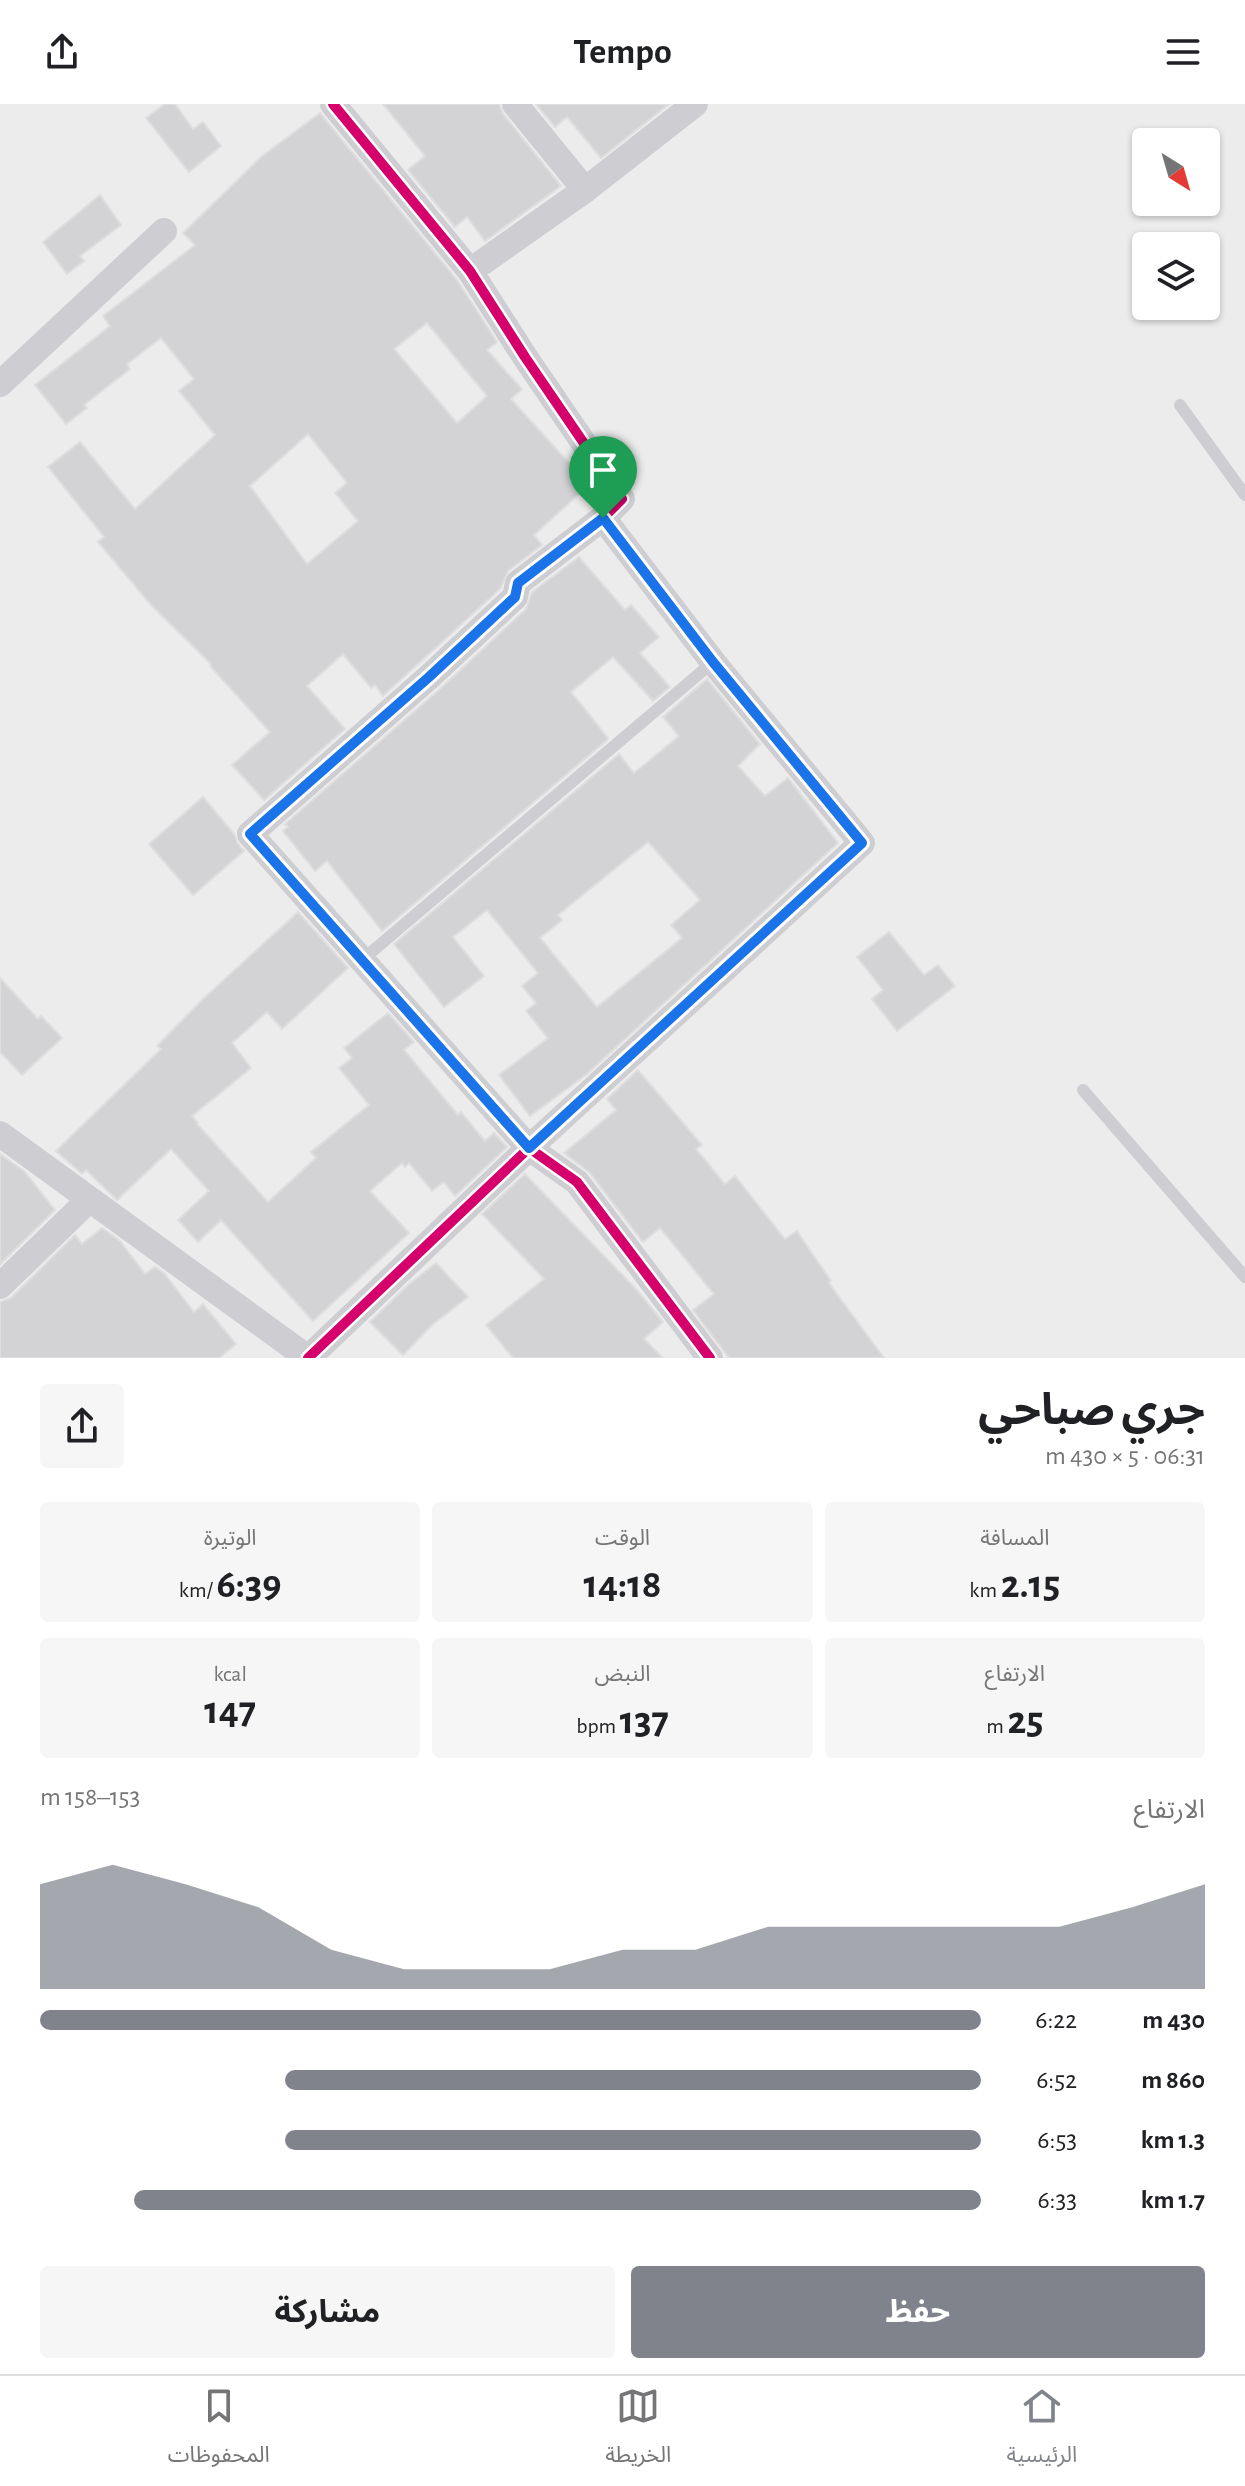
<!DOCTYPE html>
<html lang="ar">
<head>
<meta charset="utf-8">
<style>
  :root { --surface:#fff; --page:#f6f6f6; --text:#202124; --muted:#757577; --line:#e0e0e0; --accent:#80838c }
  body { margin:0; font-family:"Alegreya Sans","Noto Sans Arabic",sans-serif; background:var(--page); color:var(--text); direction:rtl; height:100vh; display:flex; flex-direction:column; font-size:30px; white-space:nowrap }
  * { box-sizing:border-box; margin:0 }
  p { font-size:26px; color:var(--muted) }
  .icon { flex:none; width:44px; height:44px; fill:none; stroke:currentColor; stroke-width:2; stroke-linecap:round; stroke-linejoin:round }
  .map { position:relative; height:1254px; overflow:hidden; direction:ltr }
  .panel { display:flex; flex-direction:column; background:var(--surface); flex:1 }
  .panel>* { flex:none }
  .needle { width:52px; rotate:143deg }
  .fabs { position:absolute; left:1132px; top:24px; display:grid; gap:16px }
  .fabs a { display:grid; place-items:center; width:88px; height:88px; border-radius:8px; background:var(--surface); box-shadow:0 2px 6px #0004; font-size:40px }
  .pin { position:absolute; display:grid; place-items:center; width:68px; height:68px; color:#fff; margin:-82px -34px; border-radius:50% 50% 50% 0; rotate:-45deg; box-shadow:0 0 8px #0007 }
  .pin .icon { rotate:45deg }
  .round { display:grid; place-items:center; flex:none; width:84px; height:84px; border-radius:8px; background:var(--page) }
  .overview { display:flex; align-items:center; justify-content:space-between; height:136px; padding:0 40px }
  h1 { font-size:44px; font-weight:700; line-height:60px }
  .stats { display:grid; grid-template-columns:repeat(3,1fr); gap:12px; height:136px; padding:8px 40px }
  .stats div { display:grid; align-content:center; border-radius:8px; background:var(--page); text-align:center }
  .stats b { font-size:40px; font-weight:700 }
  .stats small { font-size:22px; font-weight:400 }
  .stats p { font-size:22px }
  .chart { height:224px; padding:16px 40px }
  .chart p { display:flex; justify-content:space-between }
  .chart svg { width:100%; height:144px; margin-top:8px; fill:var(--accent); opacity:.7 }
  .button { display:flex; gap:16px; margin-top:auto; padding:16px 40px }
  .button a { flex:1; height:92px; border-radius:8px; background:var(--accent); color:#fff; font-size:32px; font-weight:700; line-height:92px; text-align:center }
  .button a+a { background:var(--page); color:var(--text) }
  ul { padding:0 40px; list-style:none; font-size:26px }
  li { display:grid; grid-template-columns:128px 96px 1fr; align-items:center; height:60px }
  li i { height:20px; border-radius:10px; background:var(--accent) }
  header { display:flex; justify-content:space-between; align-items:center; height:104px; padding:0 40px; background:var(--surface); font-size:36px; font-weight:700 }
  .dock { display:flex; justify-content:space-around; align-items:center; height:112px; border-top:2px solid var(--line); background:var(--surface); font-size:22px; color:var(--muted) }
  .dock a { display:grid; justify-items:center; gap:4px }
  .dock .on { color:var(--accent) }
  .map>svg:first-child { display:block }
</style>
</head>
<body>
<header><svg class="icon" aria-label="menu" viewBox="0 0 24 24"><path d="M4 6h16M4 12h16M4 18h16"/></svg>Tempo<svg class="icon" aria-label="share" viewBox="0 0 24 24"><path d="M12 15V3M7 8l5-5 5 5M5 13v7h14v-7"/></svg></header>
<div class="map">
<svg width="1245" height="1254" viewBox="0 0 1245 1254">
  <rect width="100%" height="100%" fill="#edecec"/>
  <g fill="#d3d3d5" stroke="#dededf" stroke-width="2" fill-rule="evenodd">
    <path d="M165,0h10l18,25 10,-7 18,24 -32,26 -43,-54z"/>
    <path d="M383,0h116l4,10 58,72 -76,55 -18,-24 -12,10 -47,-57 17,-14z"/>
    <path d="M536,0h133l-68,54 -34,-41 -12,10z"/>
    <path d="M320,9l137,167 40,62 -10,8 35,39 -11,10 78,86 -55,50 8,10 -34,26 -8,18 -117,107 -8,-11 -4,3 -28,-34 -36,32 38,43 -81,71 -32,-35 38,-33 -60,-66 1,-2 -60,-59 -53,-63 6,-5 -56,-70 32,-25 55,67 80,-74 -36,-44 15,-12 -33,-41 -34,26 3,5 -46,36 3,3 -21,16 -31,-39 75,-59 -7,-10 92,-71 -12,-12 78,-76zM427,219l60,73 -30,27 -63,-74zM308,330l39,49 -12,10 23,28 -51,43 -57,-78z"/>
    <path d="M100,91l21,30 -41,31 4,5 -17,13 -24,-32z"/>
    <path d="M579,453l46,53 6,-5 28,32 -19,16 30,34 -17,14 -40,-44 -42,35 37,46 -1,2 -225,191 -55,-70 -12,10 -32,-40 5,-4 -3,-3 155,-135 86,-80 6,-17z"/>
    <path d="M707,575l53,65 -22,22 27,30 23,-18 50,65 -251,231 -57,42 -31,-41 49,-37 -22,-27 10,-8 -14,-17 16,-13 -51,-63 -34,27 31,39 -40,31 -50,-63 225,-190 15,19 45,-37 -16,-19zM648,738l52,58 -29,25 11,13 -85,69 -57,-69 22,-18 -4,-5z"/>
    <path d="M203,693l31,37 4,10 6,7 -51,44 -44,-51z"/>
    <path d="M298,808l50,56 -66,61 -15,-17 -35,31 19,25 -59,48 6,7 -1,1 71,78 48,-44 -5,-6 58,-47 -30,-37 13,-10 -8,-10 44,-35 26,29 -10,8 54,65 3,-3 24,29 9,-8 13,14 -52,49 -11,-14 -12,9 -23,-28 -4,4 -3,-4 -32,28 39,42 -96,88 -92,-101 -23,22 -20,-22 31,-29 -38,-42 -54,51 -31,-30 -4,4 -26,-23 105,-102 -4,-3 45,-46z"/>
    <path d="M889,828l35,43 14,-10 17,21 -58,45 -25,-32 11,-9 -26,-33z"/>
    <path d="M0,874l38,41 3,-3 21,22 -40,37 -22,-23z"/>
    <path d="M638,966l64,75 -6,4 29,35 10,-8 50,63 12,-8 34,50 -2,2 55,75h-155l-36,-48 21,-16 -54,-66 -17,14 -54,-70 -25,-19 52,-43 -9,-11z"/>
    <path d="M0,1050l24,17 31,39 -55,54z"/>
    <path d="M525,1070l111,115 27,33 -19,17 19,19h-150l-27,-33 58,-46 -62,-65z"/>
    <path d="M102,1124l18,13 25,33 10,-7 9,6 30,39 9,-8 33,40 -17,14h-219v-56l11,-4 64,-63 7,9z"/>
    <path d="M436,1159l32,34 -36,28 -29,30 -33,-33 38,-37z"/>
  </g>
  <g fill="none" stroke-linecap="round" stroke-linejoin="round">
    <g stroke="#ceced2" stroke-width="12">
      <path d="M1180,301l65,90"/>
      <path d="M362,856l351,-298"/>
      <path d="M1083,986l162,187"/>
    </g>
    <g stroke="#ceced2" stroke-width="26">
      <path d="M333,0l137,167 55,86 97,142 -19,19 110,144 149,181 -333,305 48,34 133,176"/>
      <path d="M515,0l70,86"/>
      <path d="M470,167l115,-81 110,-86"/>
      <path d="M0,280l164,-153"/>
      <path d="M0,1030l308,224"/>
      <path d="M0,1182l89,-86"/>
      <path d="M308,1254l221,-210 -279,-314 179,-157 86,-80 3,-14 85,-65"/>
    </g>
    <defs>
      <g id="cycleway">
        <path d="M333,0l137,167 55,86 97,142 -19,19 110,144 149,181 -333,305 48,34 133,176"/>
        <path d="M308,1254l221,-210 -279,-314 179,-157 86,-80 3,-14 85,-65"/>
      </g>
    </defs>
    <use href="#cycleway" stroke="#fff" stroke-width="15"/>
    <use href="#cycleway" stroke="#d6006c" stroke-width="10"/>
  </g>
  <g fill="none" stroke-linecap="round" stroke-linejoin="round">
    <defs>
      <path id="route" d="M603,414l110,144 149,181 -333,305 -279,-314 179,-157 86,-80 3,-14z"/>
    </defs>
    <use href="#route" stroke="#fff" stroke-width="16"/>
    <use href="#route" stroke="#1a73e8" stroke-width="10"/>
  </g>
</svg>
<div class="fabs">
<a><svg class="needle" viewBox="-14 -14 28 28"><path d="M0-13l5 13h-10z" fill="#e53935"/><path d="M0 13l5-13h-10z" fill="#757577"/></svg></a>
<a><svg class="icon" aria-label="layers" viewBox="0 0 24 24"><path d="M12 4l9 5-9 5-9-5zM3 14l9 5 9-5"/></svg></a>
</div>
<div class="pin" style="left:603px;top:414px;background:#1e9e55"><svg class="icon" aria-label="arrive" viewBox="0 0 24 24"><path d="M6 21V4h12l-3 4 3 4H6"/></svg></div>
</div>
<section class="panel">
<div class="overview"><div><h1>جري صباحي</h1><p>06:31 · 5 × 430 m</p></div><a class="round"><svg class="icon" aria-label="share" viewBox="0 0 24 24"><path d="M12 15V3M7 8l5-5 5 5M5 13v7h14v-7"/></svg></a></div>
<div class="stats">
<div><p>المسافة</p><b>2.15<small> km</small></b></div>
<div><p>الوقت</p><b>14:18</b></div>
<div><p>الوتيرة</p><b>6:39<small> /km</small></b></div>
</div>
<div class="stats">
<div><p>الارتفاع</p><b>25<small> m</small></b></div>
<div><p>النبض</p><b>137<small> bpm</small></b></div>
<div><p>kcal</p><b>147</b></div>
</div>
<div class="chart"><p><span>الارتفاع</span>153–158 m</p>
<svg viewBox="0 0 160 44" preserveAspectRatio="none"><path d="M0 44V12L10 6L20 12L30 19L40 32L50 38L60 38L70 38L80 32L90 32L100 25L110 25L120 25L130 25L140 25L150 19L160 12V44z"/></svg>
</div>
<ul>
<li><b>430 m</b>6:22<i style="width:100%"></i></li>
<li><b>860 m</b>6:52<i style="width:74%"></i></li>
<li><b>1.3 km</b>6:53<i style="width:74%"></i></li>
<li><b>1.7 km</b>6:33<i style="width:90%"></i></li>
</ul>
<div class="button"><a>حفظ</a><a>مشاركة</a></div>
</section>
<nav class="dock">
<a class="on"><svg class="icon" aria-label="home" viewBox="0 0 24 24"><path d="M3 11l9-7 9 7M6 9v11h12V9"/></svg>الرئيسية</a>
<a><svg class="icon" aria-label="map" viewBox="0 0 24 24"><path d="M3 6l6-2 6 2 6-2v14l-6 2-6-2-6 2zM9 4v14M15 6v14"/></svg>الخريطة</a>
<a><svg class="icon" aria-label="saved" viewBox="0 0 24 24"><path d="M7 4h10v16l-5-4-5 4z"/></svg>المحفوظات</a>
</nav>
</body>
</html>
